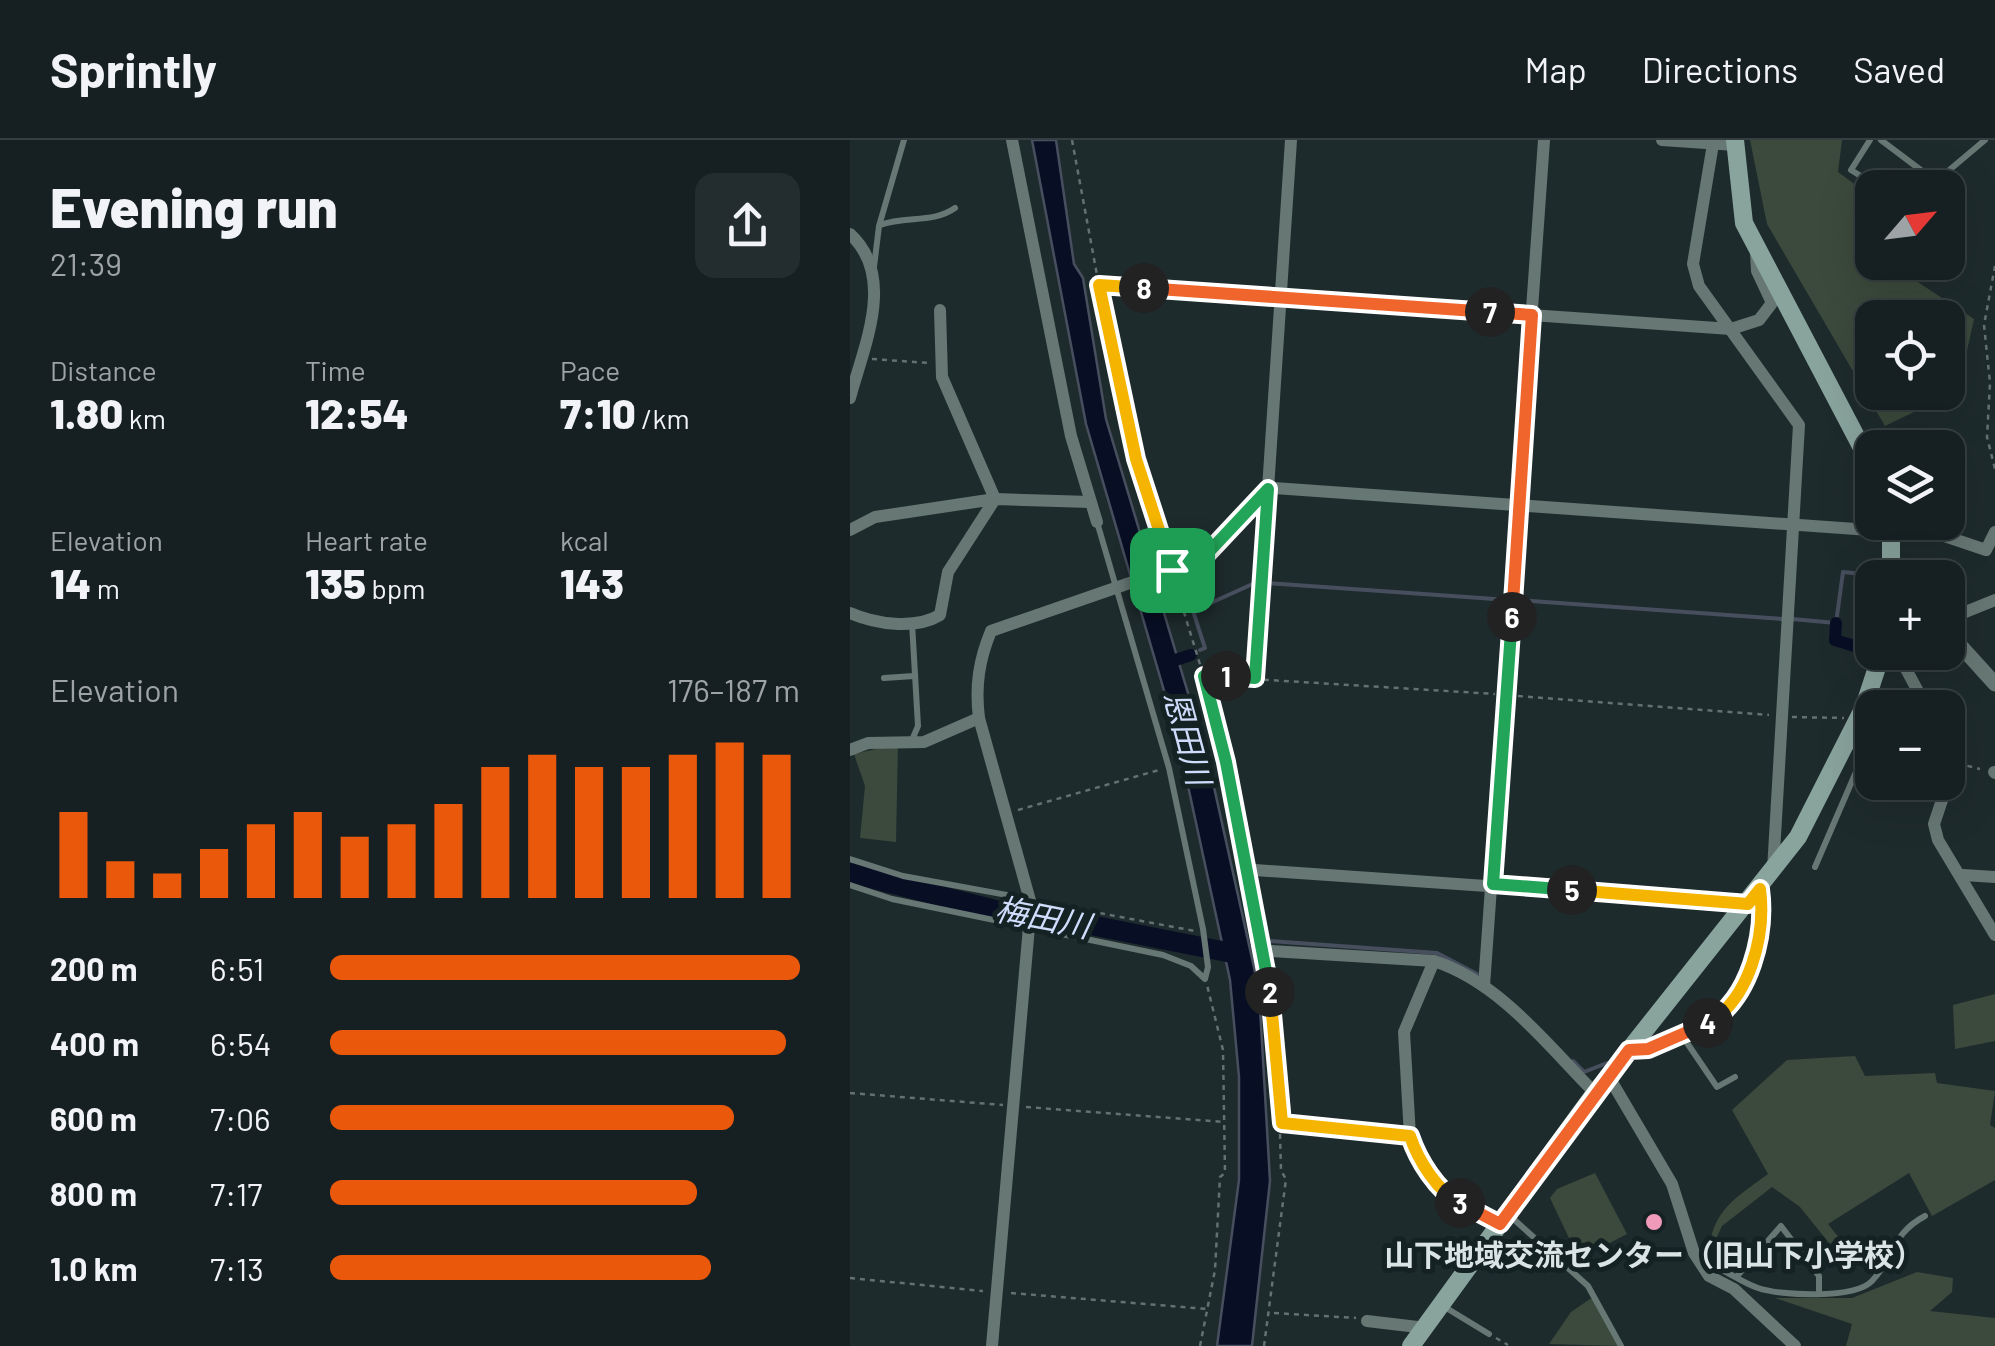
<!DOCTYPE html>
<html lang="en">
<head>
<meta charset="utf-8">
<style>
  :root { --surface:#162022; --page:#232d2f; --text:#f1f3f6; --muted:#9ea3a5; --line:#353e40; --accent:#ea580c }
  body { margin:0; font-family:Barlow,"Noto Sans JP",sans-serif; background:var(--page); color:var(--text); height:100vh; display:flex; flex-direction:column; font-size:38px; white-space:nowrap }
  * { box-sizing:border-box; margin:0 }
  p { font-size:32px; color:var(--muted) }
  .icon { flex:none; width:55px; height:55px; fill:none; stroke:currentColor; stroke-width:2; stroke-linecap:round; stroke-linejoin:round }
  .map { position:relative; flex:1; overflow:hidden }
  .details { display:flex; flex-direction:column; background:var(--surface); width:850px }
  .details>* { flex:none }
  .needle { width:65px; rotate:62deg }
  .fabs { position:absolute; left:1005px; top:30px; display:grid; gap:20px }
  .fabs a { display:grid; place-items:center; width:110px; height:110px; border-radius:20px; background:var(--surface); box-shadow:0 10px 40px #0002,0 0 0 2px var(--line); font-size:50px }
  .pin { position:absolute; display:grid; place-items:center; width:85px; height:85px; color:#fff; margin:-42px; border-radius:20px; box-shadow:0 5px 15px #0006 }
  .km { position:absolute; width:50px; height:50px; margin:-25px; border-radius:50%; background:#222; color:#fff; font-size:28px; line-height:50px; text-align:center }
  .round { display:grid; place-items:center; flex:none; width:105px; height:105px; border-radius:20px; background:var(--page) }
  .summary { display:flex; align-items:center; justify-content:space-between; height:170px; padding:0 50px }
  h1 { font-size:55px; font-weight:800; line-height:75px }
  .figures { display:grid; grid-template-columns:repeat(3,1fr); gap:15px; height:170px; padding:10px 50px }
  .figures div { display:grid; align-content:center }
  .figures b { font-size:42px; font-weight:800 }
  .figures small { font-size:28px; font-weight:400 }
  .figures p { font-size:28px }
  .chart { height:280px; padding:20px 50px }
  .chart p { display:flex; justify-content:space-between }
  .chart svg { width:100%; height:180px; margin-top:10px; stroke:var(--accent); stroke-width:6 }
  ul { padding:0 50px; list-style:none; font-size:32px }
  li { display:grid; grid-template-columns:160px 120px 1fr; align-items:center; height:75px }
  li i { height:25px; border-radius:12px; background:var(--accent) }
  header { display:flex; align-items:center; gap:60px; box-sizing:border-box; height:140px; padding:0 50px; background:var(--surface); border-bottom:2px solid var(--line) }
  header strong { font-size:48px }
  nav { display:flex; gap:55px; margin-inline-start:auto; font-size:35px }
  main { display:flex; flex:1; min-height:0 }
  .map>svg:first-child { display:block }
</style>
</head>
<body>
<header>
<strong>Sprintly</strong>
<nav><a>Map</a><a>Directions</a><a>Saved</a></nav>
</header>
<main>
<section class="details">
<div class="summary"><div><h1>Evening run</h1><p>21:39</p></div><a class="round"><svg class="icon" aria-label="share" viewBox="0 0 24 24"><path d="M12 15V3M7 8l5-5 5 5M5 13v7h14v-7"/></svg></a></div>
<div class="figures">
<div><p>Distance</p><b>1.80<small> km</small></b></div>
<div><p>Time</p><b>12:54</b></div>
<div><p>Pace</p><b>7:10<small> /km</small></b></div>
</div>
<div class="figures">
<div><p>Elevation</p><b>14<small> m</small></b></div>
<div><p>Heart rate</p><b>135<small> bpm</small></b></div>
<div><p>kcal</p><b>143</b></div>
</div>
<div class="chart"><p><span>Elevation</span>176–187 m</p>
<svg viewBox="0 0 160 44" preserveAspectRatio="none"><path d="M5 44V23M15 44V35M25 44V38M35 44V32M45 44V26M55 44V23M65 44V29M75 44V26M85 44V21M95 44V12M105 44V9M115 44V12M125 44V12M135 44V9M145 44V6M155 44V9"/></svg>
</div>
<ul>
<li><b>200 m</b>6:51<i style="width:100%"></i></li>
<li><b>400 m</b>6:54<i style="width:97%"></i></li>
<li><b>600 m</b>7:06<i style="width:86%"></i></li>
<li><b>800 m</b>7:17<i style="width:78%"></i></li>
<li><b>1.0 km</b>7:13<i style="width:81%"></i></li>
</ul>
</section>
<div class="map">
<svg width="1145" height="1206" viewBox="0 0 1145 1206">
  <rect width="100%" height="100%" fill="#1e2b2d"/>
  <g fill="#3b4a3c" fill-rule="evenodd">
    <path d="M900,0h92l-4,32 34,25v65l28,1 1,8 73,48 -16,72 -73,35 -118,-202zM1022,178h76v74h-76z"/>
    <path d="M48,604l-2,98 -36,-4 5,-52 -11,-32z"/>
    <path d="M1145,854v47l-40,8 -2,-44z"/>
    <path d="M1005,916l10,20 70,-3 2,10 58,8 -5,34 5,3v52l-63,36 -23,-43 -81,51 30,38 -8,7 -50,-62 -28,-20 -50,39 -13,28c2,-44 27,-56 59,-80l-36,-64 55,-50z"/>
    <path d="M745,1033l32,61 -48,25 -29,-61 7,-9z"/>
    <path d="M1067,1132l36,6 -1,14 -22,19 65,7v28h-149l6,-22 -77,-26h77z"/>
    <path d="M743,1157l28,49 -72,-2 22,-32z"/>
  </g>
  <path fill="#080f25" stroke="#474f5f" stroke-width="2.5" d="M182,0h24l18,124 9,14 23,141 102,341 51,230 11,191 -18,165h-35l22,-166v-103l-9,-97 -53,-245 -91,-311z"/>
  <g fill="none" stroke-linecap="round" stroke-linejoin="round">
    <g stroke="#474f5f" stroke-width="4">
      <path d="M418,443l241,17"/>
      <path d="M667,460l265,19"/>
      <path d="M942,479l44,4 7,-51 39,4"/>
      <path d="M350,510l5,-2 -12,-37 64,-29"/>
      <path d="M419,801l168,12 40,21"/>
      <path d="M723,921l11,11 23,-9"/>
    </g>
    <g stroke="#080f25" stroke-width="12">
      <path d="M986,483l-1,17 29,9"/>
      <path d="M319,522l22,-7"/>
    </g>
    <path stroke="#080f25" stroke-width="20" d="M0,733l153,39 42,4 192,38"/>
    <g stroke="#647071" stroke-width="2.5" stroke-dasharray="5 5" stroke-linecap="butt">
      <path d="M222,0l25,135"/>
      <path d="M1145,126l-11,59 6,58 -3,54 8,32"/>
      <path d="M252,157l34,162 31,97"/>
      <path d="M22,219l57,4"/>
      <path d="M325,443l35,114 37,163"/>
      <path d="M354,536l291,18"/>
      <path d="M405,537l12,-171"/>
      <path d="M668,556l251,19"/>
      <path d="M942,577l52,1"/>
      <path d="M1098,621l32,8"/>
      <path d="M168,670l141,-40"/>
      <path d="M401,743l12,61"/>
      <path d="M191,762l154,29"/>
      <path d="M0,953l153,12"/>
      <path d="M176,967l199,15"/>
      <path d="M432,983l116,11"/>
      <path d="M0,1138l133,13"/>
      <path d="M161,1153l196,16"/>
      <path d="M424,1173l82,5"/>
      <path d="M646,1198l12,7"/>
      <path d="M350,1206l15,-76 5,-93 5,-4 -2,-123 -16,-65"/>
      <path d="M414,1206l22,-167 -5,-8 -3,-115 -12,-95"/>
    </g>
    <g stroke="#677773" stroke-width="6">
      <path d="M1020,0l-19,30 29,18"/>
      <path d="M1031,0l57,43"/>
      <path d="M1078,48l57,-48"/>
      <path d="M30,85c26,-10 52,-1 75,-17"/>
      <path d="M24,127l5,-41 25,-86"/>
      <path d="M62,483l6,103 -6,14"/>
      <path d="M34,538l30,-2"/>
      <path d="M0,719l53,17 126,23"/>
      <path d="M965,727l50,-116 -16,-14"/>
      <path d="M0,745l42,14 271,56 28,11 14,13 3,-12 -5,-38 -34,-161 -72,-246"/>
      <path d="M833,897l34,50 18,-10"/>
      <path d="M659,1075l79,71 33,60"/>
      <path d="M851,1122c22,5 37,19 57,26 23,8 97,11 114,-7 23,-24 19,-47 53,-65"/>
      <path d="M888,1135l43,-49 38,50v15"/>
      <path d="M593,1166l46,28"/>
    </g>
    <g stroke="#677773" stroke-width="12">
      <path d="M162,0l59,296 26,86"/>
      <path d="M812,0l73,5"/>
      <path d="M863,4l-20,120 6,22 100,139 -26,445"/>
      <path d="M0,94c47,43 13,114 0,164"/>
      <path d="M249,145l632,44 28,-9 13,-17 -15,-32 -1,-19"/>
      <path d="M418,349l23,-349"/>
      <path d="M1053,382l83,28 9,-18"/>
      <path d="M0,390l25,-13 120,-18 95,3"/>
      <path d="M0,473c25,11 65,17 90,2l8,-43 47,-73 -53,-122 -2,-67"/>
      <path d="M1098,479l47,-19"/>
      <path d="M1039,512l17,17 21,39"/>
      <path d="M0,610l18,-7 56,-1 55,-24"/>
      <path d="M1144,632l1,1"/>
      <path d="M1098,642l-14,42 4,16 57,95"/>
      <path d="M405,730l493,34"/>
      <path d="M1113,735l32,2"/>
      <path d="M421,811l163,10c67,22 113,84 161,132"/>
      <path d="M584,821l-30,71 6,104 10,24 31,38 49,26"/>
      <path d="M634,846l60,-846"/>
      <path d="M779,910c87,-4 142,-76 130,-161"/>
      <path d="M759,937l63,107 22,69 15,23 25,13 61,57"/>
      <path d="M517,1181l59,7"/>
      <path d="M142,1206l39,-442 -52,-186c-4,-32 0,-58 12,-87l208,-72 63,-67 12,-4 610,43 13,-7"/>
    </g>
    <path stroke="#677773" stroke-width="15" d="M1098,492l47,52"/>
    <g stroke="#89a49d" stroke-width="18">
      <path d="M885,0l9,83 128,244"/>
      <path d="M1041,438v-56"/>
      <path d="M561,1206l184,-253 203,-256 66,-130 18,-55"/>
    </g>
  </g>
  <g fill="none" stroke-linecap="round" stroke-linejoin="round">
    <defs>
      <path id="split-1" d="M322,430l33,-14 63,-67 -13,189 -29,-2"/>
      <path id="split-2" d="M376,536h-22l22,86 44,230"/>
      <path id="split-3" d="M420,852l12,131 128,13c8,24 27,55 50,67"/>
      <path id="split-4" d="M610,1063l40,21 129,-174 19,-1 60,-26"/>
      <path id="split-5" d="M722,750l176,14 12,-15c6,46 -10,110 -52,134"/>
      <path id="split-6" d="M662,477l-19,267 79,6"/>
      <path id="split-7" d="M640,172l42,3 -20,302"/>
      <path id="split-8" d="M294,148l346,24"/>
      <path id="split-9" d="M294,148l-45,-3 37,174 36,111"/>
    </defs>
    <use href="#split-1" stroke="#fff" stroke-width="20"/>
    <use href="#split-2" stroke="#fff" stroke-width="20"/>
    <use href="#split-3" stroke="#fff" stroke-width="20"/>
    <use href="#split-4" stroke="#fff" stroke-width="20"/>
    <use href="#split-5" stroke="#fff" stroke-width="20"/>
    <use href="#split-6" stroke="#fff" stroke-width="20"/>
    <use href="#split-7" stroke="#fff" stroke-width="20"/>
    <use href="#split-8" stroke="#fff" stroke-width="20"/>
    <use href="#split-9" stroke="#fff" stroke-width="20"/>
    <use href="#split-1" stroke="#22a559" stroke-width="12"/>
    <use href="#split-2" stroke="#22a559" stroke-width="12"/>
    <use href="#split-3" stroke="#f5b400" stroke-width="12"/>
    <use href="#split-4" stroke="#f0652b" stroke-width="12"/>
    <use href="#split-5" stroke="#f5b400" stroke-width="12"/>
    <use href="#split-6" stroke="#22a559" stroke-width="12"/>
    <use href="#split-7" stroke="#f0652b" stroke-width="12"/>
    <use href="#split-8" stroke="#f0652b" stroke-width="12"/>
    <use href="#split-9" stroke="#f5b400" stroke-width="12"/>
  </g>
  <circle fill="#ef9ab9" stroke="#152224" stroke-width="4" cx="804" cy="1082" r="10"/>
  <g text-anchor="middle" stroke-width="10" stroke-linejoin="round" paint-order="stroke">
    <g font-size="30" font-weight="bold" fill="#dbe4e5" stroke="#152224">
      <text x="804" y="1126">山下地域交流センター（旧山下小学校）</text>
    </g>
    <g font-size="32" font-style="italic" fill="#cfdcfb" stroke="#152224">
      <text transform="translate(337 598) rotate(75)" y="11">恩田川</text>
      <text transform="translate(193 778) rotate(11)" y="11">梅田川</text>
    </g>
  </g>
</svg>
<div class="fabs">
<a><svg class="needle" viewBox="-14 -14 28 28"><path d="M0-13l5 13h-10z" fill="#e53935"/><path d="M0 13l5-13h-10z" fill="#9ea3a5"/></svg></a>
<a><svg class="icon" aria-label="locate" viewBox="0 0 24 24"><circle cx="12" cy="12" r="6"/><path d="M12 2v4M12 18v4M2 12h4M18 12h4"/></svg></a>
<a><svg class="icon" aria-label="layers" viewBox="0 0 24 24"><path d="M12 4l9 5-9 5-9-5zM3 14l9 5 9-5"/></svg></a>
<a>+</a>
<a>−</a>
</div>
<div class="pin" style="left:322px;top:430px;background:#1e9e55"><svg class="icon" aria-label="arrive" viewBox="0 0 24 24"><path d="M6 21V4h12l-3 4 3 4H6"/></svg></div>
<b class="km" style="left:376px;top:536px">1</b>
<b class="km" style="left:420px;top:852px">2</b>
<b class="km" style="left:610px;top:1063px">3</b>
<b class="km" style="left:858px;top:883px">4</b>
<b class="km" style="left:722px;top:750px">5</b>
<b class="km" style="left:662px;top:477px">6</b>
<b class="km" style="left:640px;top:172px">7</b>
<b class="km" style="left:294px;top:148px">8</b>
</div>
</main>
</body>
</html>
